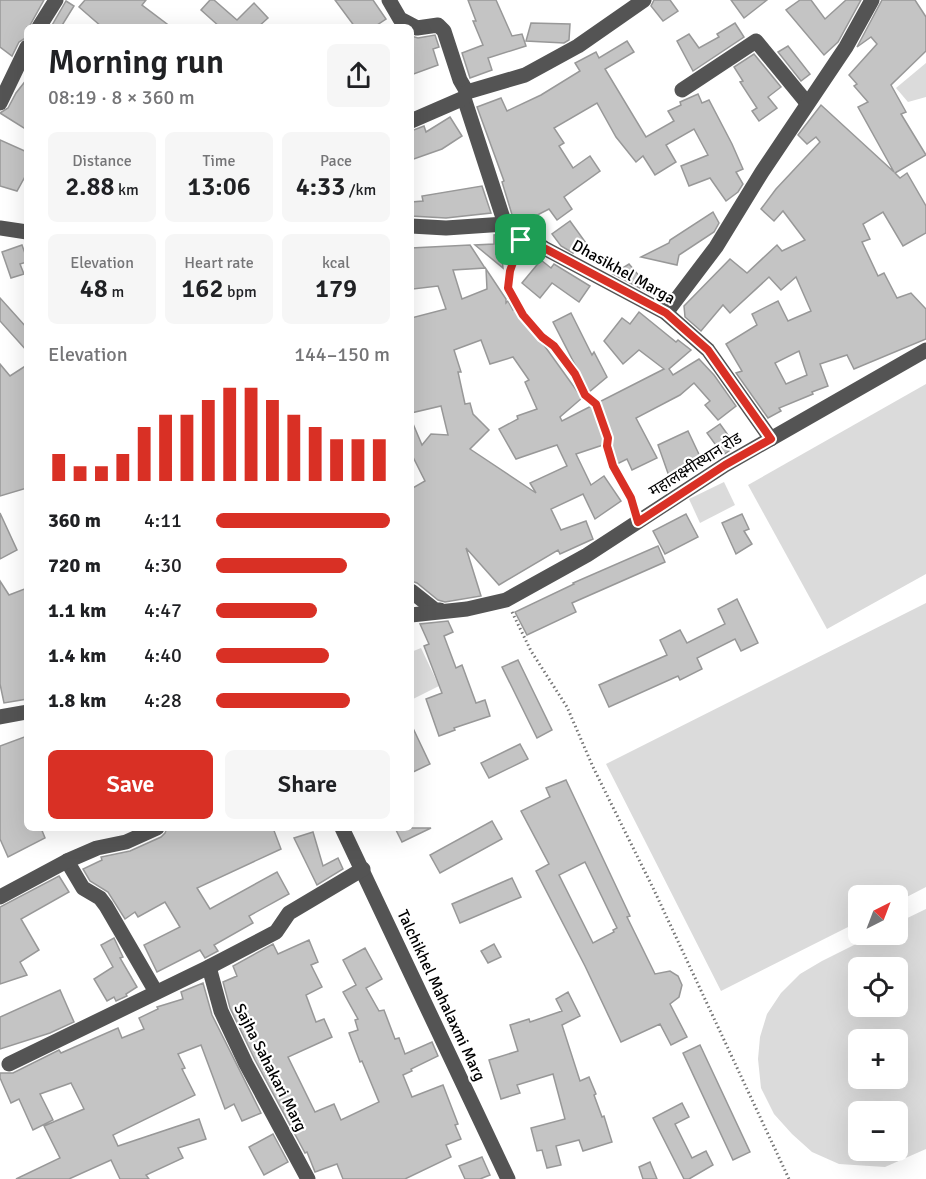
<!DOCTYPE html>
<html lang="en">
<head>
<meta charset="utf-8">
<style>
  :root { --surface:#fff; --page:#f6f6f6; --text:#202124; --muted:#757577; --accent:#d93025 }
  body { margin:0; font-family:Signika,"Noto Sans Devanagari",sans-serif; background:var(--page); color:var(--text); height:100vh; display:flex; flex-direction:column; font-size:22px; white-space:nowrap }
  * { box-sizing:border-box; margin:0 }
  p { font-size:20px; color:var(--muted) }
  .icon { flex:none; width:33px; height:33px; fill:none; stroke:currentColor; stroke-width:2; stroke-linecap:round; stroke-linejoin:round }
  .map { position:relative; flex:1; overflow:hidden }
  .details { position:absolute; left:24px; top:24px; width:390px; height:807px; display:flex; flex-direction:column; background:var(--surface); border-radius:9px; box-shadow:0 6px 24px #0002 }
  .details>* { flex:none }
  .needle { width:39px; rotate:42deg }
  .buttons { position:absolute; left:848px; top:885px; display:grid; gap:12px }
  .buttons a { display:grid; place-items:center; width:60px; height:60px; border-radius:9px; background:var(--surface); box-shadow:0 6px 24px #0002; font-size:30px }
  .pin { position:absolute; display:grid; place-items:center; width:51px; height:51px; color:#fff; margin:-26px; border-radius:12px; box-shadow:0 3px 9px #0006 }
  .round { display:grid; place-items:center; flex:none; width:63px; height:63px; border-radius:9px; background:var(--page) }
  .head { display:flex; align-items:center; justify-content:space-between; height:102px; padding:0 24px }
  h1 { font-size:33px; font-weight:600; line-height:45px }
  .metrics { display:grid; grid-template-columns:repeat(3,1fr); gap:9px; height:102px; padding:6px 24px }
  .metrics div { display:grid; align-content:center; border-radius:9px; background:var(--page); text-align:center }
  .metrics b { font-size:26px; font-weight:600 }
  .metrics small { font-size:16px; font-weight:400 }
  .metrics p { font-size:16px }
  .chart { height:168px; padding:12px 24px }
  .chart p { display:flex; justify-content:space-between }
  .chart svg { width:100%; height:108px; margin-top:6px; stroke:var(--accent); stroke-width:6 }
  .cta { display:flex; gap:12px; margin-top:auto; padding:12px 24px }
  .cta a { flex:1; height:69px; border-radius:9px; background:var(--accent); color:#fff; font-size:24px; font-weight:600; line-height:69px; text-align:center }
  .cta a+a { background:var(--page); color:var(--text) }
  ul { padding:0 24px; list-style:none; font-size:20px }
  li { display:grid; grid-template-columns:96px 72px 1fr; align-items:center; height:45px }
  li i { height:15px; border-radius:8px; background:var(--accent) }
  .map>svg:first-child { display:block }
</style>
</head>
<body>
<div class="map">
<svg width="926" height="1179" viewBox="0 0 926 1179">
  <rect width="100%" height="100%" fill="#fff"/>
  <g fill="#dbdbdb" fill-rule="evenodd">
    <path d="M926,63v34l-18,5 -12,-14z"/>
    <path d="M926,384v190l-99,55 -79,-144z"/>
    <path d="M724,482l11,23 -35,18 -11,-24z"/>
    <path d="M926,603v284l-29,15v-6h-39v26l-137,69 -115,-227z"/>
    <path d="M421,648l18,38 -28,14v-48z"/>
    <path d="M926,909v240l-41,18 -46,-3 -27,-12 -20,-18 -18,-20 -13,-26 -3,-29 2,-22 7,-23 14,-21 19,-19 22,-13 52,-26 23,-1v-11zM858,968h39v38h-39zM858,1040h39v38h-39zM858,1112h39v38h-39z"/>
  </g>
  <g fill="#c4c4c4" stroke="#989898" stroke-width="1.5" fill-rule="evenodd">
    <path d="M0,0h44l-15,27h-2v10l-8,5 -7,14 -12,-9z"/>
    <path d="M85,0h61l-4,5 29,22h-69l-23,-20z"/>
    <path d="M210,0h4l23,20 17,-17 14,15 -10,9h-38l-19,-17z"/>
    <path d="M335,0h38l13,19 -12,8h-19z"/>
    <path d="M468,0h28l16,36 10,-2 4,12 -38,12 4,12 -22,8 -8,-25 21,-8 -10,-24h3z"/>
    <path d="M654,0h16l8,11 -15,10 -12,-15z"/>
    <path d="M731,0h36l-23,18z"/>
    <path d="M800,0h11l14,19 21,-19h15l-23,42 -14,13 -38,-45z"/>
    <path d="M882,0h33l11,17v34l-35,34 15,27 -5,2 25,41 -31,18 5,5 7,-5 19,33v27l-23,13 -20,-34 -20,12 7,15 -8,3 16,34 6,-3 13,25 14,-5 15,16v30l-72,30 -7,-14 -27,9 8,22 -16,6 1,2 -34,14 2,3 -13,7 -32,-45 6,-2 -16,-27 31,-19 -5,-11 26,-13 10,20 23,-10 -15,-34 -15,13 -12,-13 -39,36 -7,-8 -22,26 -16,-14 -1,-11 46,-47 17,14 30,-28 5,6 23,-11 -22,-29 -9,10 -13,-12 15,-20 44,-47 -4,-5 -9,7 -9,-9 23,-30 73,67 -36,-65 10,-5 -14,-16 3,-2 -8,-9 28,-31 -6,-7 -14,10zM799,351l8,24 -21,9 -11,-21z"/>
    <path d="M66,1l8,5 -13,21h-10z"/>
    <path d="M531,23l39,1 -1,16 -5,3 -38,-2z"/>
    <path d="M735,23l9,14 -51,34 -16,-30 12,-7 10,14 20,-11 -2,-3z"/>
    <path d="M435,35l4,12 -6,2 5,16 -27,10v-39l7,2z"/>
    <path d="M627,41l7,11 -29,17 41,68 28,-16 -6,-10 13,-6 -1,-3 18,-8 4,9 7,-3 23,44 11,25 -7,3 7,12 -5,8 -12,9 -16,-23 -21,8 -8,-20 27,-11 -14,-26 -28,16 10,17 -21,13 -12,-19 -7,6 -20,-25 -19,-34 -43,25 10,15 -5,3 14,22 17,-12 10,15 -36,26 8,12 -15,11 -8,-11 -27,14 -9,-5 -11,-36 2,-1 -27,-74 24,-9 6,13 34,-16 39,-24 -5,-8 21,-11 3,6z"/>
    <path d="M788,46l22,28 -9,7 -23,-29z"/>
    <path d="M754,54l27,33 -13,10 9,11 -18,13 -7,-10 5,-3 -17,-26 3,-1 -9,-14z"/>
    <path d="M27,79v51l-27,-17 8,-5 8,-15z"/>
    <path d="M450,117l12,19 -20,13 -31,11v-29l13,-5 2,6z"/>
    <path d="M0,140l27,12v21l-10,18 -17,-5z"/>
    <path d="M482,186l9,27 -45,5 -35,-2v-14l12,-1 -1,-5z"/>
    <path d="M713,212l6,11 -5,9 -35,23 -2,10 -36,-8 28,-14 1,-3z"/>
    <path d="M570,221l16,22 -13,10 -12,-7 -9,-12z"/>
    <path d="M503,234l5,3v8h-7l2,23 -28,-23 19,-1v-9z"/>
    <path d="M22,245l5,14v3l-7,2 4,10 -13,4 -9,-26z"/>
    <path d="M470,245l15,23 -32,2 9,29 25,-10 -1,-20 20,30v4l2,-2 5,9 2,-1 9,14 2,-1 8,13 2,-1 46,64 -22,19 2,4 102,-52 -25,-19 -16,14 -19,-23 18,-23 8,6 9,-12 37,30 2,-2 13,10 -22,19 4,6 26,-16 15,16 22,31 -18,14 -13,-15 5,-4 -16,-18 -14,12 -44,23 21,40 -25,12 -5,-11 -10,5 -11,-20 -30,10 15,31 13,-9 17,25 -26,18 -12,-25 -32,15 10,21 25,-9 7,18 -33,15 -2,-4 -59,35 -33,-37 15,48 -36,6 -7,-2 -21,-17 -6,-2v-92l14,-8 -14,-28v-34l11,26 9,-11 17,1 -7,-29 -30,7v-95l35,-9 -8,-23 -25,3 -2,-8v-33zM481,340l9,24 23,-7 16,23 -4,2 12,27 -20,7 1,3 -19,10 17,30 41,-14 10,21 -37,17 6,10 -66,-44 19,-19 -16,-16 -3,-11 -5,1 -7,-32h3l-7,-22z"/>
    <path d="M541,260l10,8 3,-4 36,22 -11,16 -27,-19 -12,15 -18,-15z"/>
    <path d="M629,264l28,33 -44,-23z"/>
    <path d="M0,298l27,30v23l-27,-30z"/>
    <path d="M571,313l21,42 2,-3 13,25 -18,15 -36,-70z"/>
    <path d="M0,364l10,12 17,-11v123l-27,8z"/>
    <path d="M720,424l16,22 -13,9 -16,-22z"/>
    <path d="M688,431l15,32 -33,16 -12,-34z"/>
    <path d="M0,513l17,37 -17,9z"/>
    <path d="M686,514l12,23 -33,17 -12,-23z"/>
    <path d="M742,514l7,15 -5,2 8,13 -16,10 -14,-31z"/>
    <path d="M658,546l7,16 -93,41 4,9 -49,23 -12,-23 59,-28 -1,-1z"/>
    <path d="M0,581l9,14 18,-7v111l-23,4 -4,-19z"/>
    <path d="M737,599l21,44 -17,8 -6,-12 -38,19 5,11 -22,11 -2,-4 -69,31 -10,-22 68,-30 -7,-15 20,-10 7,13 38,-19 -7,-15z"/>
    <path d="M448,621l5,11 -9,4 12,32 6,-3 14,38 9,-3 5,16 -36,12 1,2 -16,6 -13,-37 16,-6 -18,-47 5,-2 -9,-20z"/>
    <path d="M518,660l34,70 -15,8 -35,-71z"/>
    <path d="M411,724l19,40 -19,9z"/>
    <path d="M27,736v92h14l4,10 -37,19 -8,-18v-93z"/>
    <path d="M520,744l8,15 -39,19 -8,-15z"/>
    <path d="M566,780l64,136 -3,1 28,57 15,-3 8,5 4,9 -3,12 -9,7 17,33 -16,8 -11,-21 -39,18 -36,-76 -49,-95 13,-7 -28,-53 29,-14 -4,-9zM585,862l32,66 -4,2 1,2 -21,11 -34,-68z"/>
    <path d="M492,821l10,18 -62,34 -10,-18z"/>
    <path d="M167,828h106l8,21 -84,39 13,21 67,-37 12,22 -40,22 4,7 -39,22 4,6 -13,7 -5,-8 -43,22 -13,-27 36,-18 -15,-25 -27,15 -3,-5 -10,7 -17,-27 -18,-11 -7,-12 19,-9 -1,-3 29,-6 31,-14 4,-4z"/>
    <path d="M395,828h36l-29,14z"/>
    <path d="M313,832l10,34 15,-8 5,11 -26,16 -23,-47z"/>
    <path d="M59,876l10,16 -48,27 18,31 -19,12 7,13 -27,9v-77z"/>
    <path d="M512,878l9,19 -61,26 -8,-19z"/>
    <path d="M114,938l9,19 -3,1 17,29 -11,7 1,2 -11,5 -2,-4 -7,4 -13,-22 19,-12 -12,-22z"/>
    <path d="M309,940l9,22 -7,3 11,22 -16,8 10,27 8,-3 8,18 -44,20 27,55 19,-8 7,16 38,-18 -17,-41 -2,1 -11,-29 9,-3 -3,-10 3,-1 -15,-27 13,-7 -13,-25 22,-12 17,31 -16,9 13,23 5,-1 11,29 4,-1 6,16 27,-12 6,14 -27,13 1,2 -9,4 9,22 31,-12 15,39 -3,1 6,14 -15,6 5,12 -46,22h-62l-6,-15 -22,8 -8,-20 -2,1 -50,-93 -25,-52 -7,-26 14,-6 -4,-10 40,-22 5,10z"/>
    <path d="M494,944l7,13 -13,6 -7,-12z"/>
    <path d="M203,983l9,32 49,98 -19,8 -8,-17 -9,5 -24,-64 -23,9 7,14 -3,1 13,26 -82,40 5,11 81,-27 7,20 -28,9 5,10 -37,17 3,4h-29l-9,-19 -42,19h-53l44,-21 -16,-32 40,-17 -13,-26 -31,11 13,26 -20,10 -14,-31 -8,4 -11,-25v-5h13l46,-23 2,3 57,-25 4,10 22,-9 -5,-11 19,-9 -1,-2 26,-8 -2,-7z"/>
    <path d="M60,990l14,32 -24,11 -50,16v-32z"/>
    <path d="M568,992l12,24 -18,9 18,56 9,-4 7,17 -2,1 8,22 2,-1 8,26 -29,9 -4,-11 -23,6 5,19 -14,3 -5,-18 -5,1 -6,-23 34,-9 -12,-45 -36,11 3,8 -19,6 -12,-39 29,-9 -8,-26 19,-6 1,3 32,-11 -6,-12z"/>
    <path d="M700,1045l50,107 -17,8 -50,-107z"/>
    <path d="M682,1103l7,14 -14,7 17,34 14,-7 7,14 -24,14h-5l-31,-61z"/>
    <path d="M273,1134l15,28 -24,13 -15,-28z"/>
    <path d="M482,1157l8,18 -10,4h-15l-6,-13z"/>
    <path d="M650,1162l7,17h-14l-4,-12z"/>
  </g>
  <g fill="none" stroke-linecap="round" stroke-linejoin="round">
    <g stroke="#767676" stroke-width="3" stroke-dasharray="1.5 3" stroke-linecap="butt">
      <path d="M518,248l-8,23 -1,17 14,27 19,22 12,9 21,28 10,21 11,9 12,34 -1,8 6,20 23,42"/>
      <path d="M512,612l19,39 36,56 26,60 61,123 135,289"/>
    </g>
    <g stroke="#545454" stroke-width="15">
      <path d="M389,0l11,19 17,9 21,-3 6,6 16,49 7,12"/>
      <path d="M39,27l17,-27"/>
      <path d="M682,90l74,-49 51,62"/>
      <path d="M464,98l41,126"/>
      <path d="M0,103l27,-56"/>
      <path d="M411,121l53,-23 3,-6 58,-17 53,-29 66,-46"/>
      <path d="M411,226l35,2 59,-4 39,24 122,65 42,37 63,89"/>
      <path d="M0,228l27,4"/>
      <path d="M666,313l50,-66 46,-75 84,-125 26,-47"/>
      <path d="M411,591l24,19h5"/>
      <path d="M411,615l56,-6 39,-9 81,-45 138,-90 201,-115"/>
      <path d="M0,717l27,-5"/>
      <path d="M342,828l166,351"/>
      <path d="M67,861l16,27 17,10 6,8 50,86"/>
      <path d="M0,897l67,-36 30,-13 29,-6 31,-14"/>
      <path d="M209,967l12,44 25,53 62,115"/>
      <path d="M9,1064l200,-97 67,-35 13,-19 74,-44"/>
    </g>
  </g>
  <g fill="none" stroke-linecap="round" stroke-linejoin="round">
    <defs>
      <path id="route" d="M520,233l24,15 122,65 42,37 63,89 -46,26 -87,57 -7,-24 -18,-32 -6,-20 1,-8 -12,-34 -11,-9 -10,-21 -21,-28 -12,-9 -19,-22 -15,-27 2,-17 11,-31z"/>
    </defs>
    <use href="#route" stroke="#fff" stroke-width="12"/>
    <use href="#route" stroke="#d93025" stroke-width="8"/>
  </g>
  <g text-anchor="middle" stroke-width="4.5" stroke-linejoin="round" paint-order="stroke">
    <g font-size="16" fill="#000" stroke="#fff">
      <text transform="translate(624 271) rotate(29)" y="6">Dhasikhel Marga</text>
      <text transform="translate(695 464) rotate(-32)" y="6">महालक्ष्मीस्थान रोड</text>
      <text transform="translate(442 995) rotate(65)" y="6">Talchikhel Mahalaxmi Marg</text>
      <text transform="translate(271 1067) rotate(63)" y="6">Sajha Sahakari Marg</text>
    </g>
  </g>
</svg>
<div class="buttons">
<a><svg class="needle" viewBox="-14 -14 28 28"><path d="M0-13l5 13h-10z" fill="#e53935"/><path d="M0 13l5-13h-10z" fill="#757577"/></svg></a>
<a><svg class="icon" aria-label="locate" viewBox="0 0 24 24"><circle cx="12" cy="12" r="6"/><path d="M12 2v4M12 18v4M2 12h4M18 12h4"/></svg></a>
<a>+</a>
<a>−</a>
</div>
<div class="pin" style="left:521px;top:240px;background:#1e9e55"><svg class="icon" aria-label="arrive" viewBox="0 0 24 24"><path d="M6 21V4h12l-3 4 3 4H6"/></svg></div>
<section class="details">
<div class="head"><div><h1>Morning run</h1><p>08:19 · 8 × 360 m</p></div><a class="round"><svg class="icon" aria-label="share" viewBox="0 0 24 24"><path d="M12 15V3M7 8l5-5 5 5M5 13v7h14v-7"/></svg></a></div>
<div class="metrics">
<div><p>Distance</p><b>2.88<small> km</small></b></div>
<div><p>Time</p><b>13:06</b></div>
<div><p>Pace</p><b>4:33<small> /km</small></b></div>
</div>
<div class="metrics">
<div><p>Elevation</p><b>48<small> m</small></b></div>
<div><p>Heart rate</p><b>162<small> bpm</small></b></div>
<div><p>kcal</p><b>179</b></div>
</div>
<div class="chart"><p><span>Elevation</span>144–150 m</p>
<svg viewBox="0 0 160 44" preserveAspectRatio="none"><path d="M5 44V33M15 44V38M25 44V38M35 44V33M45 44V22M55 44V17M65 44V17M75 44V11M85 44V6M95 44V6M105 44V11M115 44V17M125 44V22M135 44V27M145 44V27M155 44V27"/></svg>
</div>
<ul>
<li><b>360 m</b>4:11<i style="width:100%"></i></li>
<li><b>720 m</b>4:30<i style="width:75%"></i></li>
<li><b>1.1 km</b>4:47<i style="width:58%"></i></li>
<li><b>1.4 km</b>4:40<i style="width:65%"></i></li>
<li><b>1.8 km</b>4:28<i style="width:77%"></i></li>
</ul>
<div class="cta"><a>Save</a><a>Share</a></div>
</section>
</div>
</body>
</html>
